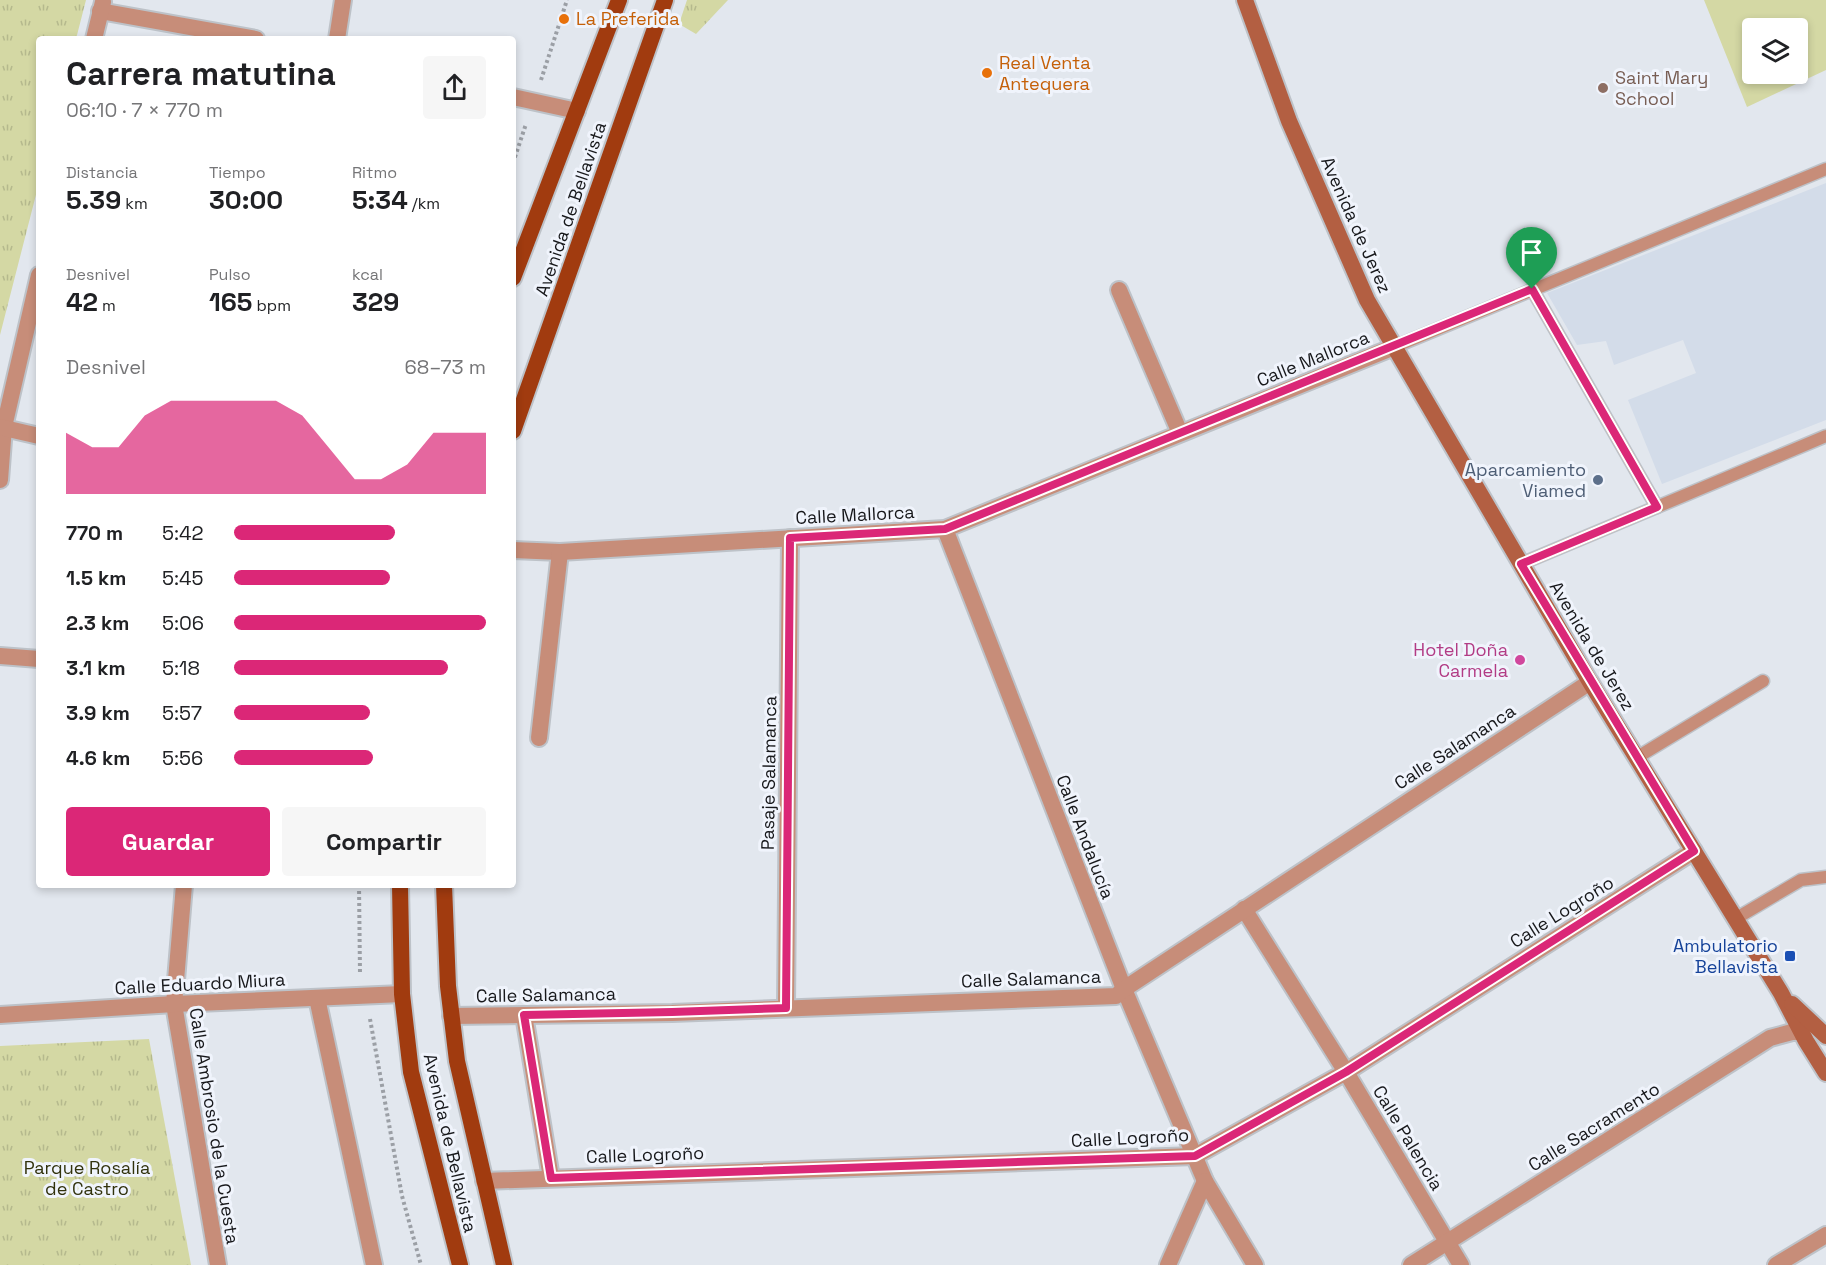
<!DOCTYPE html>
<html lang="es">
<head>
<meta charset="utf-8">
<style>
  :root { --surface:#fff; --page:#f6f6f6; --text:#202124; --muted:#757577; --accent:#db2777 }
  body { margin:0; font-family:"Space Grotesk",sans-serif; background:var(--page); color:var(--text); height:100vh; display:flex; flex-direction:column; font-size:22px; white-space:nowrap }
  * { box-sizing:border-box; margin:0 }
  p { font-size:20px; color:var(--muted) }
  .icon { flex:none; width:33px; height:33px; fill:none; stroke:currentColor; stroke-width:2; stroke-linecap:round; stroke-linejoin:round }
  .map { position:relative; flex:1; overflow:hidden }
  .details { position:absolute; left:36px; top:36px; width:480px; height:852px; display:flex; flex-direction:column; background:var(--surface); border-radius:6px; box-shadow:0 3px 9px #0003 }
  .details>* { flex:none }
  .tools { position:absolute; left:1742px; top:18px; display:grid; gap:12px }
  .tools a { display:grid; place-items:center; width:66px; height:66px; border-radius:6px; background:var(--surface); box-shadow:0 3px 9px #0003; font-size:30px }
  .pin { position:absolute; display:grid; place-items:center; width:51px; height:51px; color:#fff; margin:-62px -26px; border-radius:50% 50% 50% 0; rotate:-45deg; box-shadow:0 0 6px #0007 }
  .pin .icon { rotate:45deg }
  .round { display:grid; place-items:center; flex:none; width:63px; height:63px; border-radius:6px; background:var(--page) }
  .overview { display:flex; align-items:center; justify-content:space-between; height:102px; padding:0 30px }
  h1 { font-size:33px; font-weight:800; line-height:45px }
  .metrics { display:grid; grid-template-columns:repeat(3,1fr); gap:9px; height:102px; padding:6px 30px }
  .metrics div { display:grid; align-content:center }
  .metrics b { font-size:26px; font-weight:800 }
  .metrics small { font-size:16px; font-weight:400 }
  .metrics p { font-size:16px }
  .chart { height:168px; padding:12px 30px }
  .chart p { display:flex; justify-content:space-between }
  .chart svg { width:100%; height:108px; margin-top:6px; fill:var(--accent); opacity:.7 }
  .primary-button { display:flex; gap:12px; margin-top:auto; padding:12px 30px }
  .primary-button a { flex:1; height:69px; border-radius:6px; background:var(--accent); color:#fff; font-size:24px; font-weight:800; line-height:69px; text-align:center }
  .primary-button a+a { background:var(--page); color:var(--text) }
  ul { padding:0 30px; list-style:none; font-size:20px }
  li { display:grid; grid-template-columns:96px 72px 1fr; align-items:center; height:45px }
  li i { height:15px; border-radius:8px; background:var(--accent) }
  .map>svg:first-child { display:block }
</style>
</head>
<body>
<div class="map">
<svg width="1826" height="1265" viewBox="0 0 1826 1265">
  <defs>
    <pattern id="park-tufts" width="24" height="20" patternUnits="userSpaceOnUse" patternTransform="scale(1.5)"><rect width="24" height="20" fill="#d4d8a4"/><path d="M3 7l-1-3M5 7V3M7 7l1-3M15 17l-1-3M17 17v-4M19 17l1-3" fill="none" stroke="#b5b98d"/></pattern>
  </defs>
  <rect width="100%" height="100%" fill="#e2e7ee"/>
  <path fill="#d3dce9" d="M1826,183v237l-164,64 -34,-84 68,-27 -13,-33 -69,25 -8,-24 -29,4 -30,-52z"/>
  <g fill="url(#park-tufts)">
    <path d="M0,0h86l-10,39h-37v144l-39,152z"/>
    <path d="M687,0h41l-32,34 -17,-10z"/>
    <path d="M149,1039l42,226h-191v-219z"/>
  </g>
  <path fill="#d4d8a4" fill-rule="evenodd" d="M1704,0h122v70l-79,37zM1752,28h45v46h-45z"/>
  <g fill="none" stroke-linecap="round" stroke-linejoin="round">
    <defs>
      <g id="service">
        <path d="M1532,289l125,218"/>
        <path d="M1394,347l432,-178"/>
        <path d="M1521,564l305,-128"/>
        <path d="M1636,758l127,-77"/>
        <path d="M1735,919l66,-39 25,-3"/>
      </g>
      <path id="pedestrian" d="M786,1008l4,-470"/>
      <g id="minor">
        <path d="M100,11l156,28"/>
        <path d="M94,39l9,-37"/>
        <path d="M337,39l6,-39"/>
        <path d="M513,97l64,14"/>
        <path d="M1119,290l61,143"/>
        <path d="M0,480l4,-53 35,-152"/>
        <path d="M945,529l179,460 81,192 50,84"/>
        <path d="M513,550l47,2 385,-23 449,-182"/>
        <path d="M0,656l39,3"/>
        <path d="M539,738l21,-186"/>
        <path d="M184,885l-10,119 44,261"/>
        <path d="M1244,909l102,163 115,193"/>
        <path d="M317,998l57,267"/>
        <path d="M0,1015l174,-11 228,-10"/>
        <path d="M524,1015l27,163"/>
        <path d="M451,1016l221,-3 444,-17 8,-7 466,-307"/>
        <path d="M484,1181l711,-25 151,-84 348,-221"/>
        <path d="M1168,1265l37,-84"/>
        <path d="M1411,1265l359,-227 22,-6h9"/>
        <path d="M1776,1265l50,-30"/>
      </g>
      <path id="tertiary" d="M0,427l39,9"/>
      <g id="secondary">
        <path d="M1245,0l44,121 78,179 223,382 191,311 25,48 20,32"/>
        <path d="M1792,1004l34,32"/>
      </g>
      <g id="primary">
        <path d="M513,278l106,-278"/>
        <path d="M513,431l152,-431"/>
        <path d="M400,885l2,109 9,78 49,193"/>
        <path d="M444,885l4,101 9,75 47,204"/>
      </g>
    </defs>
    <use href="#service" stroke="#bdc2c8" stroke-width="15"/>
    <use href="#pedestrian" stroke="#bdc2c8" stroke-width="20"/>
    <use href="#minor" stroke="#bdc2c8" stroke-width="20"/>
    <use href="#tertiary" stroke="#bdc2c8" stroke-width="20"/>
    <use href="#secondary" stroke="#bdc2c8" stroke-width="20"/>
    <use href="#primary" stroke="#bdc2c8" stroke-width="20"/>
    <g stroke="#9b9fa5" stroke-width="4" stroke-dasharray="3 3" stroke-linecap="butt">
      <path d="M541,80l26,-80"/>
      <path d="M513,163l13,-39"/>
      <path d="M359,885l1,89"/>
      <path d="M370,1019l32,177 19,69"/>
    </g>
    <use href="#service" stroke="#c78d79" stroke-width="12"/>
    <use href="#pedestrian" stroke="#c78d79" stroke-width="16"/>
    <use href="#minor" stroke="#c78d79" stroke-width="16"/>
    <use href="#tertiary" stroke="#c78d79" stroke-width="16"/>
    <use href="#secondary" stroke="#b35f42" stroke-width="16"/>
    <use href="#primary" stroke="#a13b0f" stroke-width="16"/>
  </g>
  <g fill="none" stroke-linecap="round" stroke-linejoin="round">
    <defs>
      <path id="route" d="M1532,289l125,218 -136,57 173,287 -348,221 -151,84 -644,22 -27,-163 148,-3 114,-4 4,-470 155,-9z"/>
    </defs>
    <use href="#route" stroke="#fff" stroke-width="12"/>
    <use href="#route" stroke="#db2777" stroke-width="8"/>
  </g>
  <g fill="#e8710a" stroke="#f0f4fc" stroke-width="2">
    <circle cx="564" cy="19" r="6"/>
    <circle cx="987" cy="73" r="6"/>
  </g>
  <circle fill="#8d6e63" stroke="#f0f4fc" stroke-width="2" cx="1603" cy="88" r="6"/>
  <circle fill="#5c6f8a" stroke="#f0f4fc" stroke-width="2" cx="1598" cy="480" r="6"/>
  <circle fill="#d1479c" stroke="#f0f4fc" stroke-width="2" cx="1520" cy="660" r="6"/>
  <rect fill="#1a4fb4" stroke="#f0f4fc" stroke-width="2" x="1784" y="950" width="12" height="12" rx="3"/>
  <g text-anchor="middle" stroke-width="6" stroke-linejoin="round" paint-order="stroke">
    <g font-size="18" fill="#c56008" stroke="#f0f4fc" text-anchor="start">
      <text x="576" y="25">La Preferida</text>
      <text x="999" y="69">Real Venta<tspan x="999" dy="21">Antequera</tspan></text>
    </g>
    <g font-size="18" fill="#785e54" stroke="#f0f4fc" text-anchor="start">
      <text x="1615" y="84">Saint Mary<tspan x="1615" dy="21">School</tspan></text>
    </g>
    <g font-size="18" fill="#17181b" stroke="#f0f4fc">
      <text transform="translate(571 209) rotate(-71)" y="6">Avenida de Bellavista</text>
      <text transform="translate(1356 225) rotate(66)" y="6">Avenida de Jerez</text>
      <text transform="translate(1313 359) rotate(-22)" y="6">Calle Mallorca</text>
      <text transform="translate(855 515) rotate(-3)" y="6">Calle Mallorca</text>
      <text transform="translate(1592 646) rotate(59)" y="6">Avenida de Jerez</text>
      <text transform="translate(1455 747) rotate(-33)" y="6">Calle Salamanca</text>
      <text transform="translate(769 773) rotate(-89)" y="6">Pasaje Salamanca</text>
      <text transform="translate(1085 837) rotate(69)" y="6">Calle Andalucía</text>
      <text transform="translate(1562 912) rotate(-32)" y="6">Calle Logroño</text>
      <text transform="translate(1031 979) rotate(-2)" y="6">Calle Salamanca</text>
      <text transform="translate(200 984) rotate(-3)" y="6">Calle Eduardo Miura</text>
      <text transform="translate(546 995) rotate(-1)" y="6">Calle Salamanca</text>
      <text transform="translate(214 1126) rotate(81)" y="6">Calle Ambrosio de la Cuesta</text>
      <text transform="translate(1594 1127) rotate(-32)" y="6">Calle Sacramento</text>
      <text transform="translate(1130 1138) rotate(-3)" y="6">Calle Logroño</text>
      <text transform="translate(1408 1138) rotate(59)" y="6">Calle Palencia</text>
      <text transform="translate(450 1143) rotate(77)" y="6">Avenida de Bellavista</text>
      <text transform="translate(645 1155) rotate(-2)" y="6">Calle Logroño</text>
    </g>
    <g font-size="18" fill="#4e5e75" stroke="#f0f4fc" text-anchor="end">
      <text x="1586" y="476">Aparcamiento<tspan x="1586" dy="21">Viamed</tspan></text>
    </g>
    <g font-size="18" fill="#b23c85" stroke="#f0f4fc" text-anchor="end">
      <text x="1508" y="656">Hotel Doña<tspan x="1508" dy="21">Carmela</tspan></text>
    </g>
    <g font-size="18" fill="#164399" stroke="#f0f4fc" text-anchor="end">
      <text x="1778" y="952">Ambulatorio<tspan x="1778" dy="21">Bellavista</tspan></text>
    </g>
    <g font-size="18" fill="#31320c" stroke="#f0f4fc">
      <text x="87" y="1174">Parque Rosalía<tspan x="87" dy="21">de Castro</tspan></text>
    </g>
  </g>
</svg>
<div class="tools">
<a><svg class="icon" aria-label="layers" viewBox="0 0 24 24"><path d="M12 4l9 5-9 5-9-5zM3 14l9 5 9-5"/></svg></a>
</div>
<div class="pin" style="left:1532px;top:289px;background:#1e9e55"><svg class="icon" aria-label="arrive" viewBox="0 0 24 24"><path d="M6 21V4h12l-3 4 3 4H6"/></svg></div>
<section class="details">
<div class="overview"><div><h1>Carrera matutina</h1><p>06:10 · 7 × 770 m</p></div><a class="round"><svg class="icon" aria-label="share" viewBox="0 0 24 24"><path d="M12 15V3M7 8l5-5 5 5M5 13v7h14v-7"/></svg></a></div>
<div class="metrics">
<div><p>Distancia</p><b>5.39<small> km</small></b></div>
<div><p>Tiempo</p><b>30:00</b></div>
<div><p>Ritmo</p><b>5:34<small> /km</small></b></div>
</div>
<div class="metrics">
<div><p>Desnivel</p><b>42<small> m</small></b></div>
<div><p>Pulso</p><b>165<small> bpm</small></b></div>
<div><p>kcal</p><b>329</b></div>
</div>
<div class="chart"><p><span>Desnivel</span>68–73 m</p>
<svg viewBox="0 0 160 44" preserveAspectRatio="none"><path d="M0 44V19L10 25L20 25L30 12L40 6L50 6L60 6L70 6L80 6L90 12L100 25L110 38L120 38L130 32L140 19L150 19L160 19V44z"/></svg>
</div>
<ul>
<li><b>770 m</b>5:42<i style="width:64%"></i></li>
<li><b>1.5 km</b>5:45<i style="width:62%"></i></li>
<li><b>2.3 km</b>5:06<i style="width:100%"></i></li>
<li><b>3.1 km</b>5:18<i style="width:85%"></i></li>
<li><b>3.9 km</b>5:57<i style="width:54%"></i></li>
<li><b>4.6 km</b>5:56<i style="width:55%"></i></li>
</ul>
<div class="primary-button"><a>Guardar</a><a>Compartir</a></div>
</section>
</div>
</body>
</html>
